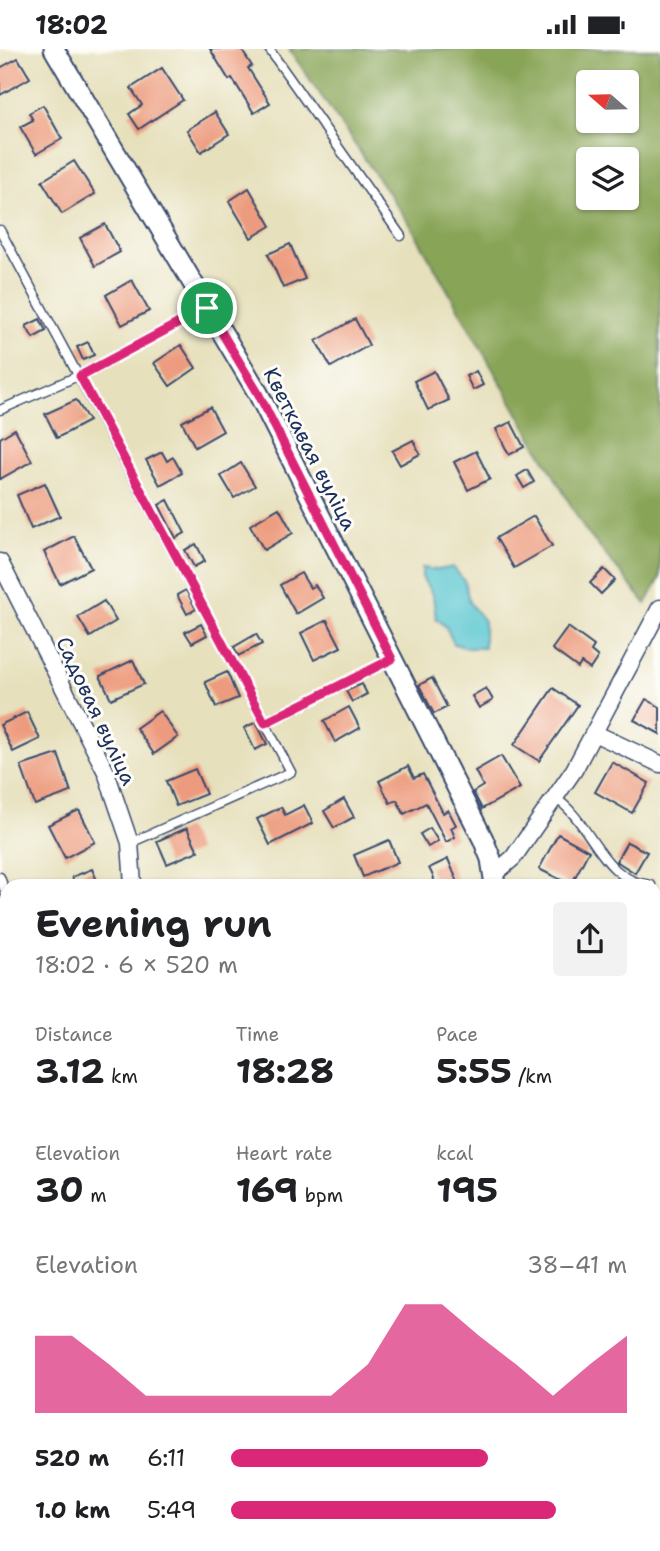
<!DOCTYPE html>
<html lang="en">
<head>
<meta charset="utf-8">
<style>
  :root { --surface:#fff; --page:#f2f2f2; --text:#202124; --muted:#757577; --accent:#db2777 }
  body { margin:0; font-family:"Shantell Sans",sans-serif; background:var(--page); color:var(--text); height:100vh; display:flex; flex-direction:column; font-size:26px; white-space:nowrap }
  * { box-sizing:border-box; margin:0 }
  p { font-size:23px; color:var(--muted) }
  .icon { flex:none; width:38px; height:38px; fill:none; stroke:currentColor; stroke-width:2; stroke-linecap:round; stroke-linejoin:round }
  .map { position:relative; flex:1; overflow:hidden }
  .details { position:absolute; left:0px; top:830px; width:662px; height:674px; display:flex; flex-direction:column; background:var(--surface); border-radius:21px 21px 0 0; box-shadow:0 2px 5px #0004 }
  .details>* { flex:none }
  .needle { width:46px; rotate:290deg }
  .tools { position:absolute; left:576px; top:21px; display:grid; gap:14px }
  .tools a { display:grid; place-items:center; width:63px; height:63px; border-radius:7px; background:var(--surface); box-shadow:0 2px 5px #0004; font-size:35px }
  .pin { position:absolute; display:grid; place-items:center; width:60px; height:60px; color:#fff; margin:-30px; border:4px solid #fff; border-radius:50%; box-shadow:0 2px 7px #0007 }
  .round { display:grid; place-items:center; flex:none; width:74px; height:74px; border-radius:7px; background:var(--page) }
  .headline { display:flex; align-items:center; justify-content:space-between; height:119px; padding:0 35px }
  h1 { font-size:38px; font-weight:700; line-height:52px }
  .stats { display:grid; grid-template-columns:repeat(3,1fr); gap:10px; height:119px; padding:7px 35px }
  .stats div { display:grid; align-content:center }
  .stats b { font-size:35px; font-weight:700 }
  .stats small { font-size:19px; font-weight:400 }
  .stats p { font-size:19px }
  .chart { height:196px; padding:14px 35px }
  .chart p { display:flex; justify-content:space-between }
  .chart svg { width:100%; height:126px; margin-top:7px; fill:var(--accent); opacity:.7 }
  ul { padding:0 35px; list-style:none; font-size:23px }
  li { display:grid; grid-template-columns:112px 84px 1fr; align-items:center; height:52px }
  li i { height:18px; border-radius:9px; background:var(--accent) }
  .status { display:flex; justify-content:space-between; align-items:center; height:49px; padding:0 35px; background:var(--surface); direction:ltr }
  .status svg { height:19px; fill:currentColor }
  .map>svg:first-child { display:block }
</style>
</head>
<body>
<div class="status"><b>18:02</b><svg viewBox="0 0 49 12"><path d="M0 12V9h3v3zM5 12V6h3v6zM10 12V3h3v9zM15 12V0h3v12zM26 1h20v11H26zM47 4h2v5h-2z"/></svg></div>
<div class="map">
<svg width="660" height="1502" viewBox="0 0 660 1502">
  <rect width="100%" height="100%" fill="#fdfcf7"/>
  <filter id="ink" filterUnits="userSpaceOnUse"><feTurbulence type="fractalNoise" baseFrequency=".0143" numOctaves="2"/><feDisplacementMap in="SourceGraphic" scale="14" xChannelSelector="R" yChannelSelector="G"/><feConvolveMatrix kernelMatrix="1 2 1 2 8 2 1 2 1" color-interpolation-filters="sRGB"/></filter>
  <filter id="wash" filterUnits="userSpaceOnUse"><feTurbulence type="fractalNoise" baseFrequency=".00686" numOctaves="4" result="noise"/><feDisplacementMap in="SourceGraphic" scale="28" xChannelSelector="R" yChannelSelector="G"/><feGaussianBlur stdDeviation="1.57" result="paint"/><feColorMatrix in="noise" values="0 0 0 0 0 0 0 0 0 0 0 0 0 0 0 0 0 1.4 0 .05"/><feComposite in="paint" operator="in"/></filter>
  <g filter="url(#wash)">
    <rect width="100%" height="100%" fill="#e6e0bc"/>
    <g fill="#88a456" stroke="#526a5a" stroke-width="2" fill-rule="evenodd">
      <path d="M289,0h371v529l-14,26 -61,-74 -174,-304zM588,33h38v39h-38zM588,110h38v39h-38z"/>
      <path d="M7,1174v120l-7,-1v-116z"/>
      <path d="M655,1453l5,1v48h-574l4,-6h564z"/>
    </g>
    <path fill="#5bc8d1" stroke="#3b7c98" stroke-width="2" d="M453,518l12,15 4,20 15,19v27h-17l-13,-4 -8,-17 -10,-9 -3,-22 -11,-19v-9l16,2z"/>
    <g id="blocks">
      <g fill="#ed9b7e">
        <path d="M210,0h31l11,17 -4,2 22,35 -16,10 -22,-35 -3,2z"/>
        <path d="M18,9l12,20 -30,17v-27z"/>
        <path d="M162,19l21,32 -44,29 -10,-15 13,-9 -11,-17z"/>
        <path d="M43,56l19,34 -26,15 -16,-27 13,-7 -4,-7z"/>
        <path d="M215,63l14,22 -28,18 -14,-22z"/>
        <path d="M74,112l21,33 -33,20 -20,-33z"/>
        <path d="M249,139l22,38 -20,12 -22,-37z"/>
        <path d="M105,175l15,28 -25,14 -15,-28z"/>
        <path d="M290,195l15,35 -22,9 -15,-34z"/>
        <path d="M132,231l17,31 -27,14 -16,-30z"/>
        <path d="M40,270l6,12 -13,7 -7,-12z"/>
        <path d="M355,270l14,26 -38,22 -15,-26z"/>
        <path d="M88,293l6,13 -11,5 -6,-13z"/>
        <path d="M181,296l15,23 -26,18 -16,-23z"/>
        <path d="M434,322l15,29 -21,10 -14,-29z"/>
        <path d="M476,322l7,14 -10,5 -7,-14z"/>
        <path d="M76,351l13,21 -32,17 -12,-24z"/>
        <path d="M210,358l13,24 -28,16 -13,-25z"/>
        <path d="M511,373l13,25 -15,8 -13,-26z"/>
        <path d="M15,380l17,32 -32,18v-41z"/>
        <path d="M413,391l7,14 -20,11 -8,-14z"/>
        <path d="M476,402l14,28 -22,11 -14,-28z"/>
        <path d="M162,403l5,9 6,-4 9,16 -22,12 -14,-25z"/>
        <path d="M241,414l14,23 -21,12 -13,-22z"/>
        <path d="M527,421l7,12 -10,6 -7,-12z"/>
        <path d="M45,434l15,33 -29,13 -14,-34z"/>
        <path d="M168,451l17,33 -9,5 -17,-33z"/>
        <path d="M279,459l14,25 -29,17 -14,-25z"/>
        <path d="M534,467l18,30 -38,22 -18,-30z"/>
        <path d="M74,487l17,32 -31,16 -16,-32z"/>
        <path d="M196,495l9,17 -11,6 -9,-17z"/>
        <path d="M604,520l11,11 -14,14 -11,-11z"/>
        <path d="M301,524l9,15 5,-3 8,13 -27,16 -16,-29z"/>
        <path d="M186,541l10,19 -9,5 -10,-19z"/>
        <path d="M104,552l12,20 -26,16 -12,-20z"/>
        <path d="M327,571l14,27 -27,13 -13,-27z"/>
        <path d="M201,575l6,11 -15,8 -7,-11z"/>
        <path d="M568,578l26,19 -3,5 7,6 -8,12 -9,-6 -3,5 -26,-19z"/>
        <path d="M256,585l6,10 -24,12 -4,-9z"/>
        <path d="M133,611l11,24 -33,15 -11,-23z"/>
        <path d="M227,623l11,26 -22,9 -11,-25z"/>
        <path d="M432,629l15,29 -13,7 -15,-29z"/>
        <path d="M362,635l5,10 -15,8 -6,-11z"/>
        <path d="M486,639l7,12 -14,8 -7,-12z"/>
        <path d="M553,639l25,17 -39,56 -25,-16z"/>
        <path d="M646,650l14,8v27l-26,-14z"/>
        <path d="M349,658l11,21 -25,14 -11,-21z"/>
        <path d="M160,662l18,26 -24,17 -18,-26z"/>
        <path d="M27,663l13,27 -27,13 -13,-27z"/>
        <path d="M256,673l11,22 -12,6 -11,-22z"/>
        <path d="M58,705l13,38 -36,13 -14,-39z"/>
        <path d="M501,707l19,32 -38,21 -9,-17 10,-6 -8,-15z"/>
        <path d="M612,713l37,21 -17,30 -37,-21z"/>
        <path d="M408,717l6,12 9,-4 20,39 5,-3 8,15 -5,3 4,9 -9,5 -20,-39 -22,11 -7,-14 -7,3 -11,-22z"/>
        <path d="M195,720l11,25 -30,12 -10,-25z"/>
        <path d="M344,750l10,18 -20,11 -10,-17z"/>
        <path d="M304,756l9,18 -43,22 -13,-26 24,-12 4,8z"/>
        <path d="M79,761l16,32 -30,16 -17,-33z"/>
        <path d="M187,779l11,23 -31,13 -10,-23z"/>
        <path d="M430,779l8,13 -10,6 -8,-13z"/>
        <path d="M558,785l31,17 -18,34 -32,-16z"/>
        <path d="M389,791l9,22 -35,15 -9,-22z"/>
        <path d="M627,793l20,10 -12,21 -19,-12z"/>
        <path d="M448,810l11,26h-27l2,-7 -5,-10z"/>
        <path d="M92,820l7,16h-24l-3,-8z"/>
      </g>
    </g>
  </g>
  <g filter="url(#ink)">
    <use href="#blocks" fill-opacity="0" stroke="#394a6c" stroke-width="2"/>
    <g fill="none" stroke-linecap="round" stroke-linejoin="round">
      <defs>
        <g id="service">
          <path d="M269,0l132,187"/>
          <path d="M0,181l265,493"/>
          <path d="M0,361l80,-35 127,-67"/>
          <path d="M555,749c37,23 46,84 96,87"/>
          <path d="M130,794l161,-71 -26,-49 126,-63"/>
          <path d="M0,828l7,20"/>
          <path d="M654,1130l6,10"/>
        </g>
        <g id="minor">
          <path d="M0,513l106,210 24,71 3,42"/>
          <path d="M594,684l66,31"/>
          <path d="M494,825l19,-16 61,-88 86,-162"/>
          <path d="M0,1121l7,13"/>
          <path d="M0,1169l7,-3"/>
          <path d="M654,1452l6,2"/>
        </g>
        <g id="tertiary">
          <path d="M54,0l204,344 225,446 8,20 4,26"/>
          <path d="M654,1205l6,1"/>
        </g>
      </defs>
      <use href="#service" stroke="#394a6c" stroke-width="11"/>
      <use href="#minor" stroke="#394a6c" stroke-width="19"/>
      <use href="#tertiary" stroke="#394a6c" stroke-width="23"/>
      <g stroke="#394a6c" stroke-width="2.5" stroke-dasharray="5 5" stroke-linecap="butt">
        <path d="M4,1303l3,2"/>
        <path d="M171,1502l3,-6"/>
      </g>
      <use href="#service" stroke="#fff" stroke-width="8"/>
      <use href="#minor" stroke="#fff" stroke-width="16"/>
      <use href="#tertiary" stroke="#fff" stroke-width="19"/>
    </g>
  </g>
  <g fill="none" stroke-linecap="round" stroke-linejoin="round" filter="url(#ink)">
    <defs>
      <path id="route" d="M207,259l51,85 134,266 -127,64 -185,-347z"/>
    </defs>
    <use href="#route" stroke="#fff" stroke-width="14"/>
    <use href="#route" stroke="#db2777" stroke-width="9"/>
  </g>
  <g text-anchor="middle" stroke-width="6" stroke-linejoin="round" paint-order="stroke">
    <g font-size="21" fill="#1b2f5e" stroke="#fdfcf7">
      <text transform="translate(310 400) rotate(63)" y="7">Кветкавая вуліца</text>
      <text transform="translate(96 662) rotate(65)" y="7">Садовая вуліца</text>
    </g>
  </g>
</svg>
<div class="tools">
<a><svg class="needle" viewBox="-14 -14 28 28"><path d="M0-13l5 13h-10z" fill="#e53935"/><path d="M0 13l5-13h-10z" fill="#757577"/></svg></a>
<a><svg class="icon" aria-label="layers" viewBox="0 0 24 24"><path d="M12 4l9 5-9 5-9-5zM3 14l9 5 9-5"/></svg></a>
</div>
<div class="pin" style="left:207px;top:259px;background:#1e9e55"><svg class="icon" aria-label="arrive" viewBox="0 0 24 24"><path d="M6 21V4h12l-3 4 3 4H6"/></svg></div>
<section class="details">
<div class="headline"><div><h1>Evening run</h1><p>18:02 · 6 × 520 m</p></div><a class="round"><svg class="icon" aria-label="share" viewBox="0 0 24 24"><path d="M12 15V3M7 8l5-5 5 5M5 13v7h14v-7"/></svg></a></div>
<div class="stats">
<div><p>Distance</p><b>3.12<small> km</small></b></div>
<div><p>Time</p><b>18:28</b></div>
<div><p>Pace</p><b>5:55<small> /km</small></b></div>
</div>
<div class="stats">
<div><p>Elevation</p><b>30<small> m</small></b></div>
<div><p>Heart rate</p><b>169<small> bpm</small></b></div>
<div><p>kcal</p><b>195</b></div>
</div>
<div class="chart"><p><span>Elevation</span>38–41 m</p>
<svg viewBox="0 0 160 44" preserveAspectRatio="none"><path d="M0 44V17L10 17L20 27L30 38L40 38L50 38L60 38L70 38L80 38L90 27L100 6L110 6L120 17L130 27L140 38L150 27L160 17V44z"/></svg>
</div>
<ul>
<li><b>520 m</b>6:11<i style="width:65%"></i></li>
<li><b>1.0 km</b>5:49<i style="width:82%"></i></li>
</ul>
</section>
</div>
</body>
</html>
